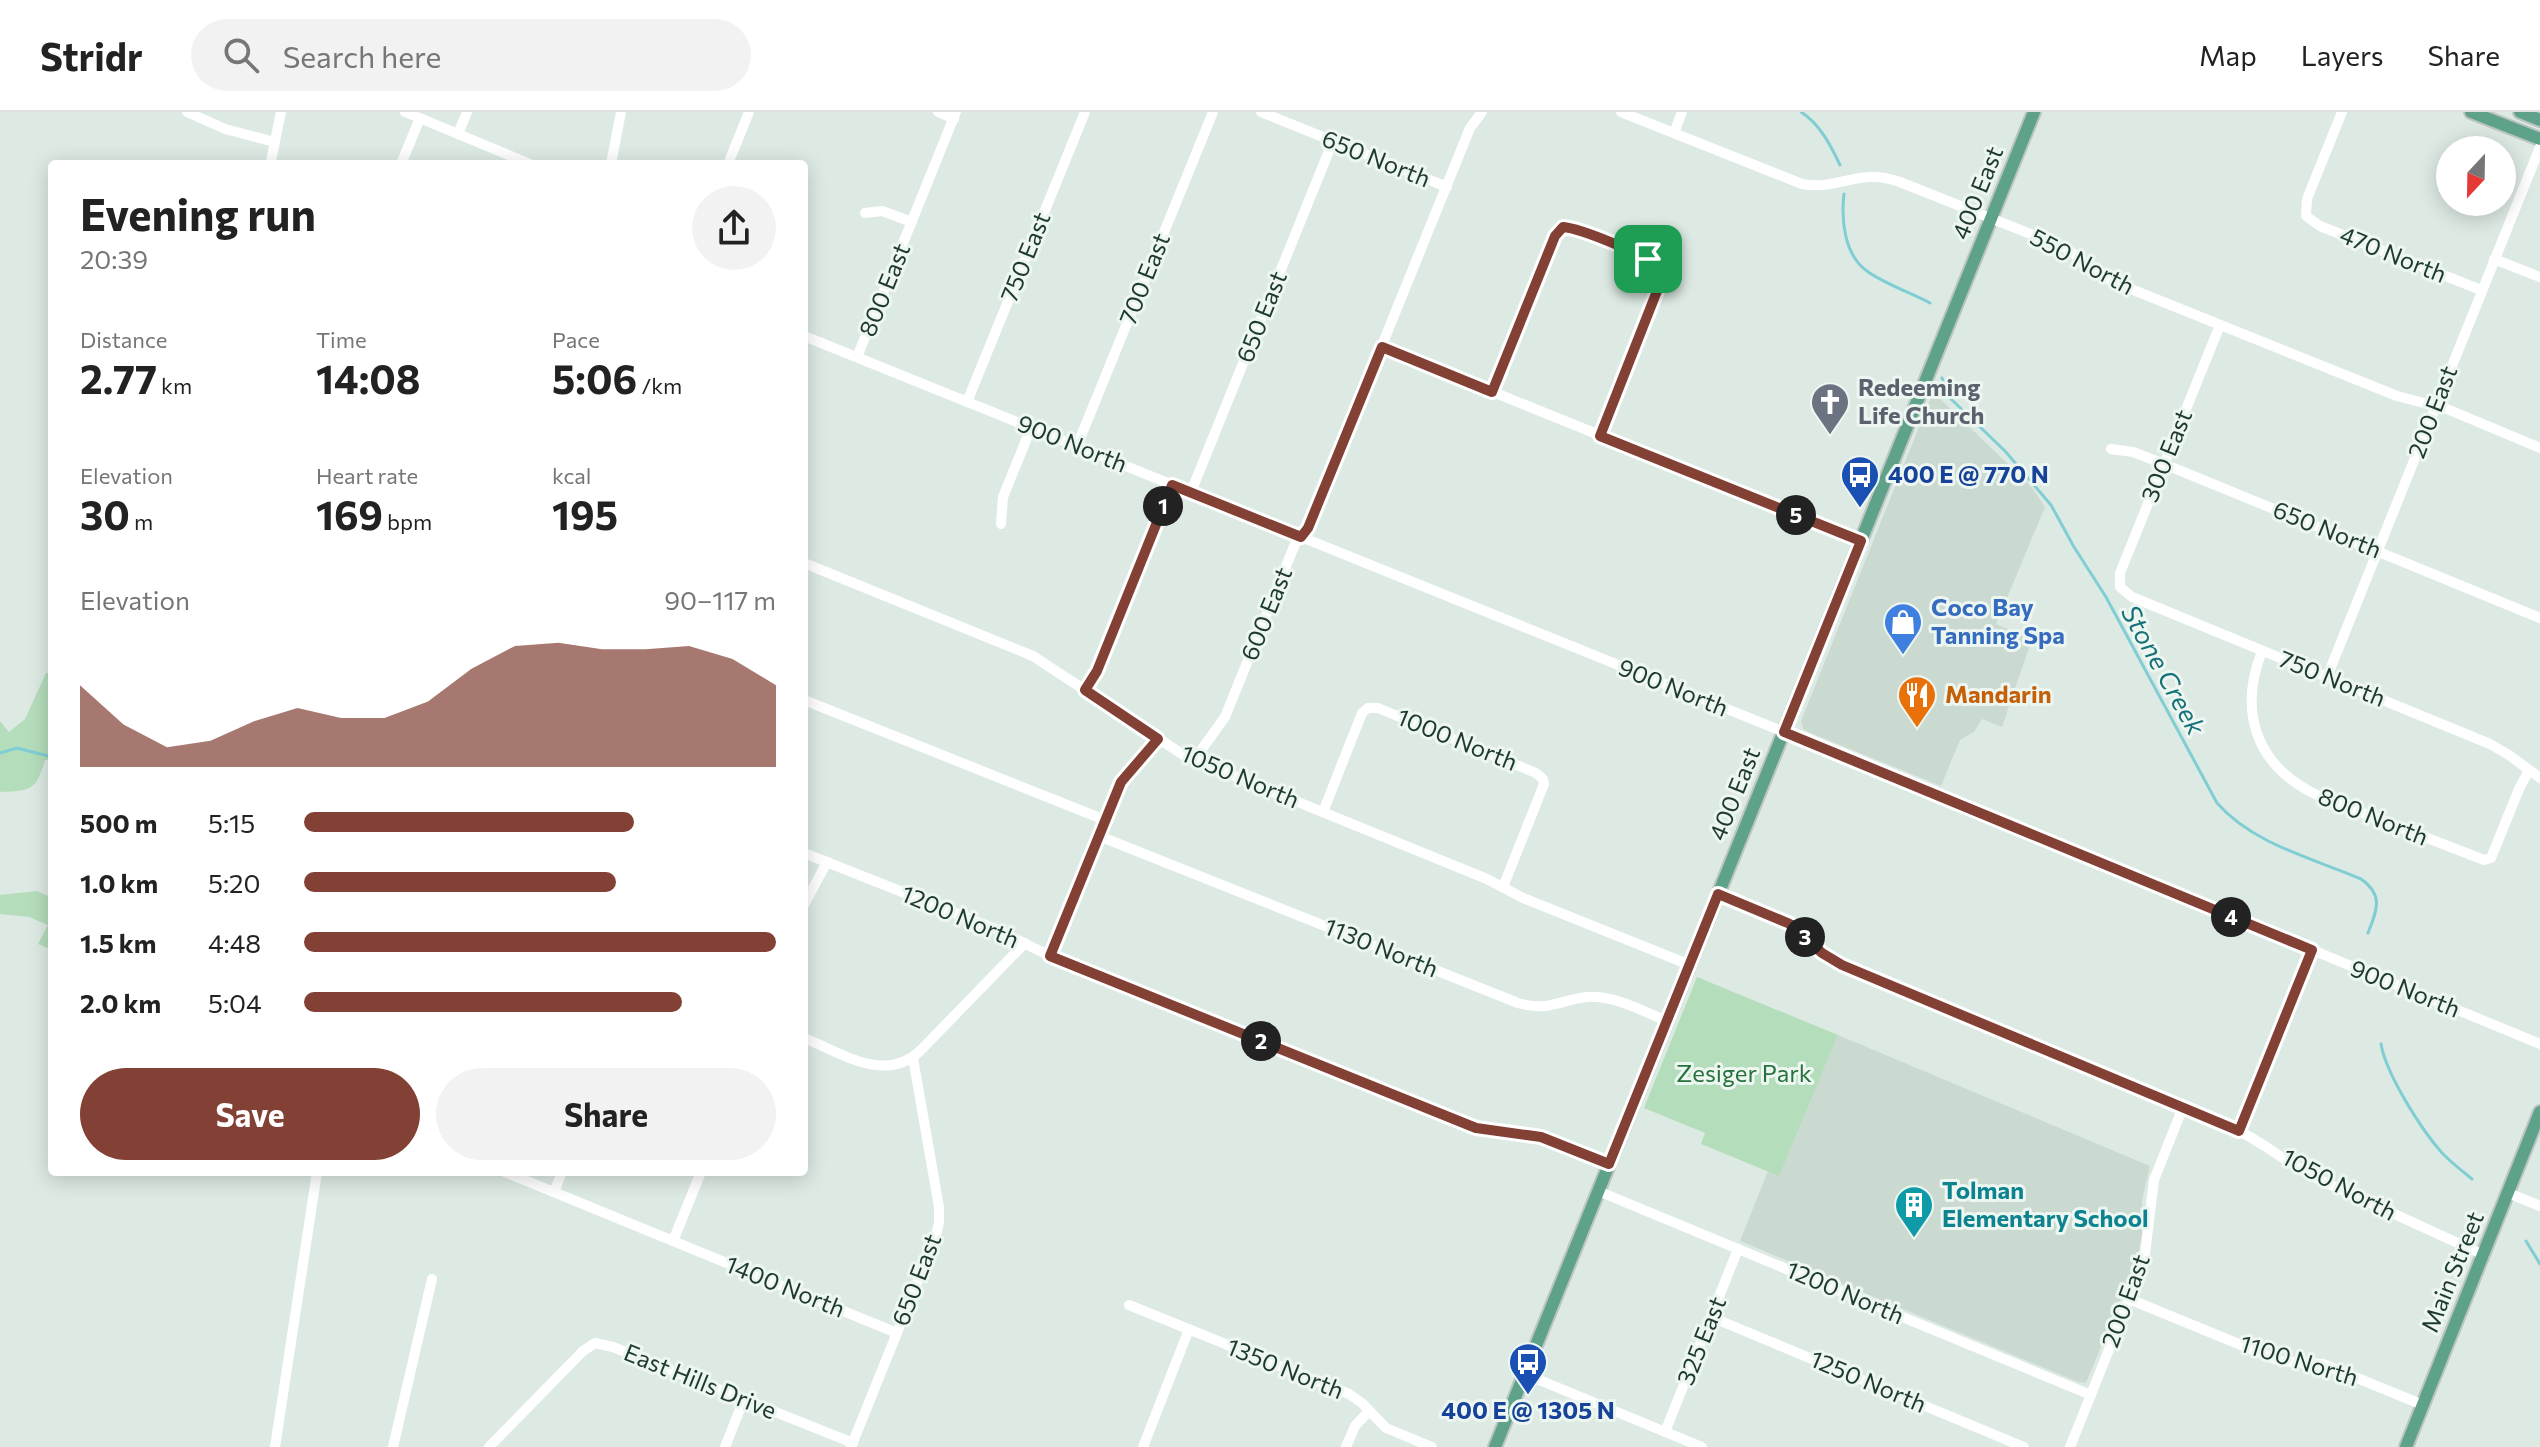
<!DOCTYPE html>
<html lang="en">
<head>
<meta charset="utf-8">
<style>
  :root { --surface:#fff; --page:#f2f2f2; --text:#222; --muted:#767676; --line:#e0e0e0; --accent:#834034 }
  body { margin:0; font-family:Commissioner,sans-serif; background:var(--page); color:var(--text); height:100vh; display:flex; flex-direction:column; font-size:30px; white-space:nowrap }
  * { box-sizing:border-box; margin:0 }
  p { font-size:26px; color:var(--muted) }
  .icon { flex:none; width:44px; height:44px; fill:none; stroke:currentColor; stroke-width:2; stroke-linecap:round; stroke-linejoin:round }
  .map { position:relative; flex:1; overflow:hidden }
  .panel { position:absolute; left:48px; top:48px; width:760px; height:1016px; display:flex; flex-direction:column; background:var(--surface); border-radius:8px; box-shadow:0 4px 20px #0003 }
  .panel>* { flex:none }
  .needle { width:52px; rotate:202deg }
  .controls { position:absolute; left:2436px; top:24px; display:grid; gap:16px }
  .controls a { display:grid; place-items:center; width:80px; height:80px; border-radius:50%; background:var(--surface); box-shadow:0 4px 20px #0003; font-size:40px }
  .pin { position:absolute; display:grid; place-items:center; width:68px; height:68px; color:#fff; margin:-34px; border-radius:16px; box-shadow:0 4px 12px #0006 }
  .km { position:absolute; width:40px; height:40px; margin:-20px; border-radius:50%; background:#222; color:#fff; font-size:22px; line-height:40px; text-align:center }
  .round { display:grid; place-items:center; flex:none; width:84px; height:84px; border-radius:42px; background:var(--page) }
  .overview { display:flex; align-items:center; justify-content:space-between; height:136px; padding:0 32px }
  h1 { font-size:44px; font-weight:700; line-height:60px }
  .metrics { display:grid; grid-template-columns:repeat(3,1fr); gap:12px; height:136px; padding:8px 32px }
  .metrics div { display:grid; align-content:center }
  .metrics b { font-size:40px; font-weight:700 }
  .metrics small { font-size:22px; font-weight:400 }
  .metrics p { font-size:22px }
  .chart { height:224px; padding:16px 32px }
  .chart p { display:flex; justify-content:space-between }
  .chart svg { width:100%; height:144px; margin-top:8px; fill:var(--accent); opacity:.7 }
  .button { display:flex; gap:16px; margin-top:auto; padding:16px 32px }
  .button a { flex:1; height:92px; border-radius:48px; background:var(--accent); color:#fff; font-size:32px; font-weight:700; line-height:92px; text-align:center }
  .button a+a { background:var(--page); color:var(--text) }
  ul { padding:0 32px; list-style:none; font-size:26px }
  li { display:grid; grid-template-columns:128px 96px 1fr; align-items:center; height:60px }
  li i { height:20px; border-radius:10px; background:var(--accent) }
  header { display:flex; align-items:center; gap:48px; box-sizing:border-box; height:112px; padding:0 40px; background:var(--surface); border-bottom:2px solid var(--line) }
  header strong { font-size:38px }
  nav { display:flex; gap:44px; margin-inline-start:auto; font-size:28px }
  .search { width:560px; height:72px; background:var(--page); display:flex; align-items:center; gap:20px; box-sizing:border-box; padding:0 28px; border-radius:44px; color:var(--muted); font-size:30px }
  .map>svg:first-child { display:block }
</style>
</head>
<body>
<header>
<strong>Stridr</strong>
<div class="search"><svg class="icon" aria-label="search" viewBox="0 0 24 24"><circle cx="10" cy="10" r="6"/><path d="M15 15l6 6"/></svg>Search here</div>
<nav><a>Map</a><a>Layers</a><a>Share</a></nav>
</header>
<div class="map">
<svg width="2540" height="1335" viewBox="0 0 2540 1335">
  <rect width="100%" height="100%" fill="#ddeae3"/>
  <g fill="#cbdad1">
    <path d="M1933,280l98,94 14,21 -49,117 36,15 -30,88 -20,-8 -8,13 -14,8 -19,46 -133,-54 -5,-3 -2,-8z"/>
    <path d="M1838,923l312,131 -8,34v34l-5,26 -51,123 -8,-1 -338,-141 28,-70 11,4z"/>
  </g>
  <g fill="#b4ddbb">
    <path d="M46,561h6v87h-7c-9,30 -13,31 -45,32v-71l9,11 16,-13z"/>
    <path d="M52,776v62l-14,-6 10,-19 -19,-8 -29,-3v-19l37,-4 11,5z"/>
    <path d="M1697,865l141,58 -59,141 -78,-32 4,-11 -61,-25z"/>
  </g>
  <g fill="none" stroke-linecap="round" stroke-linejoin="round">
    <g stroke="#80ced3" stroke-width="3">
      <path d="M1801,0c19,12 30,34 39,53"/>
      <path d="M1844,82c-3,25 0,61 23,77 14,11 46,23 63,32"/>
      <path d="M1942,266l9,21 54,52 46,54 23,42 32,50 111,206c36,41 95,55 144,76 23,16 16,31 7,54"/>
      <path d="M0,641l17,-5 35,9"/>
      <path d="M2381,932c5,30 41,87 62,110 9,9 19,17 29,25"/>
      <path d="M2526,1129l14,23"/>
    </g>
    <defs>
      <g id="major">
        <path d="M2471,0l69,27"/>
        <path d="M2520,0l20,8"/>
        <path d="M1495,1335l539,-1335"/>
        <path d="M2406,1335l134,-335"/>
      </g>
    </defs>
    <use href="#major" stroke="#bcc4c1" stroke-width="16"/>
    <g stroke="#fff" stroke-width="10">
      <path d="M187,0l38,17 50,13"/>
      <path d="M405,0l125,52"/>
      <path d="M938,0l16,7"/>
      <path d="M1261,0l186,75"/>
      <path d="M1621,0l181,72c37,7 56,-17 98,-2l166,66 36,28 14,7 281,113 50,13 93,39"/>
      <path d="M2342,0l-35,87 -1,17 14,10 161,64"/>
      <path d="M1674,21l8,-21"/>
      <path d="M458,22l9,-22"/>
      <path d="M271,49l10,-49"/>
      <path d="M401,52l19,-46"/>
      <path d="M611,52l10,-52"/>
      <path d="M728,52l21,-52"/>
      <path d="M865,101l17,-2 30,11"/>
      <path d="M2494,147l46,18"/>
      <path d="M2220,213l-100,248v14l12,10 358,147 19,11 31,23"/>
      <path d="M804,224l980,396 756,312"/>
      <path d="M1382,235l479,194"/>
      <path d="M857,245l99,-245"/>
      <path d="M1492,280l67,-163 8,-2 9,2 72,30 14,10 -1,12 -61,155"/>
      <path d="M967,290l118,-290"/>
      <path d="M1077,334l136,-334"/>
      <path d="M2111,337l22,3 31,12 376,154"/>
      <path d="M1191,380l142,-351"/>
      <path d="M1001,412l2,-27 28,-69"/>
      <path d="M804,451l229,93 152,100 302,123 36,19 167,67"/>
      <path d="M2262,539c-24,61 -6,115 55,144l167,65 7,-2 28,-69 10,-19"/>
      <path d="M2327,565l213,-530"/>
      <path d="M1085,578l12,-19 75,-186"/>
      <path d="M804,588l301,120"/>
      <path d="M1194,648l31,-43 70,-173 13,-16 162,-400 12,-16"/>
      <path d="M1323,700l39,-99 6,-5h10l158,65 7,6 1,5 -41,103"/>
      <path d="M1099,724l419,167c32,9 40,-3 69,-6 27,-2 55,14 80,24"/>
      <path d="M804,741l194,77 64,32 414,166 65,9 68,27"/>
      <path d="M1718,782l72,30 26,24 19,14 404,169c28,14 52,35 81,49l164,75"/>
      <path d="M804,793l23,-43"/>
      <path d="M1050,844l71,-174 37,-43"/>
      <path d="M804,926c38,15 81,46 116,13l105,-108"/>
      <path d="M2239,1019l73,-181"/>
      <path d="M505,1060l392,161"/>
      <path d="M1598,1079l493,204"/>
      <path d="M554,1080l8,-20"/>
      <path d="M2508,1081l32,13"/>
      <path d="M673,1129l28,-69"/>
      <path d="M2129,1187l151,62 43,3 100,41"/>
      <path d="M1129,1193l220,89 13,9 24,25 46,19"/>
      <path d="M1711,1205l313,130"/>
      <path d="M1525,1262l177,73"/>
      <path d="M1665,1320l73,-183"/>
      <path d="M275,1335l42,-275"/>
      <path d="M393,1335l39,-168"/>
      <path d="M489,1335l94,-96 12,-8 18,4 240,96"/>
      <path d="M725,1335l19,-48"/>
      <path d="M851,1335l85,-211 3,-14v-15l-26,-149"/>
      <path d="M1143,1335l46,-118"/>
      <path d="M1346,1335l9,-21 14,-15"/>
      <path d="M2070,1335l74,-185 10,-82 29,-73"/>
    </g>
    <use href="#major" stroke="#5ea28a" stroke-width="12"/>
  </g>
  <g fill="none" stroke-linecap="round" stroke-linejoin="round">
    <defs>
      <path id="route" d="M1563,115c17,1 88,30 99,42l-3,17 -59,150 261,105 -77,191 528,218 -73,181 -397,-166 -20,-12 -32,-29 -72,-30 -109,270 -68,-27 -65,-9 -426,-172 71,-174 37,-43 -73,-49 12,-19 75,-186 129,52 7,-9 74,-181 110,45 63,-156z"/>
    </defs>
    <use href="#route" stroke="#fff" stroke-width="16"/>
    <use href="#route" stroke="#834034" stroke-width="10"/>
  </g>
  <defs>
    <symbol id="church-pin" viewBox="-11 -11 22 30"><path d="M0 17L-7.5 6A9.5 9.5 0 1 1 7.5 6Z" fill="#6b7280" stroke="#edf6f1"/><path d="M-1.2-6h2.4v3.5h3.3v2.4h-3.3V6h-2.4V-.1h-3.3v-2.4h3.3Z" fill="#fff"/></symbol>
    <symbol id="bus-pin" viewBox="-11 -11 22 30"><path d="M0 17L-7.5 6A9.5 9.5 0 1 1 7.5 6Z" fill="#1a4fb4" stroke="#edf6f1"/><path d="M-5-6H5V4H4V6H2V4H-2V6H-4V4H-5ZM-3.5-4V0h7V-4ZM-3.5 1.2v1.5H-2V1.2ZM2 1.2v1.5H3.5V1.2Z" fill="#fff"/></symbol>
    <symbol id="shop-pin" viewBox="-11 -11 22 30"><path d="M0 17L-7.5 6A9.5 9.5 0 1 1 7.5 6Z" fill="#3f7fe0" stroke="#edf6f1"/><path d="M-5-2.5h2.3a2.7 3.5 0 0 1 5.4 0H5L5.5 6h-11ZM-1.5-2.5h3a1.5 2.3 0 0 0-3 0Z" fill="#fff"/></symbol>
    <symbol id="restaurant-pin" viewBox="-11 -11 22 30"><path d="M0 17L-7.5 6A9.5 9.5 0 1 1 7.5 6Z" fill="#e8710a" stroke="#edf6f1"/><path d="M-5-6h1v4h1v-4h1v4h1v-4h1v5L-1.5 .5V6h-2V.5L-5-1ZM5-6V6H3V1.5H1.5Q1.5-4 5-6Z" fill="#fff"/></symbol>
    <symbol id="building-pin" viewBox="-11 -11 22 30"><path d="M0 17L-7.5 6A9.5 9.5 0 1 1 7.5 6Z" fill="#0f9aa8" stroke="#edf6f1"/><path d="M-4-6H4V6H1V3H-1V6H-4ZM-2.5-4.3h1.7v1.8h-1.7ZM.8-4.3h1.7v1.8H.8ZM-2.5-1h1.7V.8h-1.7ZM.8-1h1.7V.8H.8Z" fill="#fff"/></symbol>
  </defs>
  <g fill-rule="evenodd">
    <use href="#church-pin" x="1808" y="268" width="44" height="60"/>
    <use href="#bus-pin" x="1838" y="341" width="44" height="60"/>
    <use href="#shop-pin" x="1881" y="488" width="44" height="60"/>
    <use href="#restaurant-pin" x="1895" y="561" width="44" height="60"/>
    <use href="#building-pin" x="1892" y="1071" width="44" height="60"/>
    <use href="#bus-pin" x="1506" y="1228" width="44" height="60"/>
  </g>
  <g text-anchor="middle" stroke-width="6" stroke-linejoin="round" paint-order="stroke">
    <g font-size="24" fill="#1e3a2f" stroke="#edf6f1">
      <text transform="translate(1376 47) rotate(22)" y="8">650 North</text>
      <text transform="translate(1978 81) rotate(-68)" y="8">400 East</text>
      <text transform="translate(2393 143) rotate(22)" y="8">470 North</text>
      <text transform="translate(1026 145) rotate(-68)" y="8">750 East</text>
      <text transform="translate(2082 150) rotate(28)" y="8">550 North</text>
      <text transform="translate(1145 167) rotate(-68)" y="8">700 East</text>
      <text transform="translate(885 178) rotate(-68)" y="8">800 East</text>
      <text transform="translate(1262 205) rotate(-68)" y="8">650 East</text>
      <text transform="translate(2433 300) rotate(-69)" y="8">200 East</text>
      <text transform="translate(1072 332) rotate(22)" y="8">900 North</text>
      <text transform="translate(2167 344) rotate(-68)" y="8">300 East</text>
      <text transform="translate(2327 418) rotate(22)" y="8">650 North</text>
      <text transform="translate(1267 502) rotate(-68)" y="8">600 East</text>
      <text transform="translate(2332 567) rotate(22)" y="8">750 North</text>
      <text transform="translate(1673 576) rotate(22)" y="8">900 North</text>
      <text transform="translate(1457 628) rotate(22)" y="8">1000 North</text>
      <text transform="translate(1240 665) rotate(23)" y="8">1050 North</text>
      <text transform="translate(1735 682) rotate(-68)" y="8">400 East</text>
      <text transform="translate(2373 705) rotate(22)" y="8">800 North</text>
      <text transform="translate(960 805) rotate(23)" y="8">1200 North</text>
      <text transform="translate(1381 836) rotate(22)" y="8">1130 North</text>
      <text transform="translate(2405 877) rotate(22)" y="8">900 North</text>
      <text transform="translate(2339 1073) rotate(28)" y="8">1050 North</text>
      <text transform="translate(2453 1160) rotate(-68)" y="8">Main Street</text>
      <text transform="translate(917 1168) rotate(-69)" y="8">650 East</text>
      <text transform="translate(785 1175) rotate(22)" y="8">1400 North</text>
      <text transform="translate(1845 1181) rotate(23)" y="8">1200 North</text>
      <text transform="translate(2126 1189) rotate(-70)" y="8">200 East</text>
      <text transform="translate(1702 1229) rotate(-68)" y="8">325 East</text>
      <text transform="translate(2299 1249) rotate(17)" y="8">1100 North</text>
      <text transform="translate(1285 1257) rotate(22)" y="8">1350 North</text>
      <text transform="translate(700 1270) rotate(22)" y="8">East Hills Drive</text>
      <text transform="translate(1868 1270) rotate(23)" y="8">1250 North</text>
    </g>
    <g font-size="24" font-weight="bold" fill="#5b616d" stroke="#edf6f1" text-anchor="start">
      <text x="1858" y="284">Redeeming<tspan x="1858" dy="28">Life Church</tspan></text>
    </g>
    <g font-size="24" font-weight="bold" fill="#164399" stroke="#edf6f1" text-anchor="start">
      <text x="1888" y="371">400 E @ 770 N</text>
      <text x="1528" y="1307" text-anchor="middle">400 E @ 1305 N</text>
    </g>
    <g font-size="24" font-weight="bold" fill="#366cbe" stroke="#edf6f1" text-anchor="start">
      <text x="1931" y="504">Coco Bay<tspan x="1931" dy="28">Tanning Spa</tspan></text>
    </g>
    <g font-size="24" font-weight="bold" fill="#c56008" stroke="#edf6f1" text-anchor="start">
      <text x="1945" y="591">Mandarin</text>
    </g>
    <g font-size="24" fill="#26723c" stroke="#edf6f1">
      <text x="1744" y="970">Zesiger Park</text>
    </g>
    <g font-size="24" font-weight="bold" fill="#0d838f" stroke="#edf6f1" text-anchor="start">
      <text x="1942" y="1087">Tolman<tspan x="1942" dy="28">Elementary School</tspan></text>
    </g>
    <g font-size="26" font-style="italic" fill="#167178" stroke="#edf6f1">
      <text transform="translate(2163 558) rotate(61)" y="9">Stone Creek</text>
    </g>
  </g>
</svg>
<div class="controls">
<a><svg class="needle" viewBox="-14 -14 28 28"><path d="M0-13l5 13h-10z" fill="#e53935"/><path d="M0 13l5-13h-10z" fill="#767676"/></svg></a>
</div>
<div class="pin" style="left:1648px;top:147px;background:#1e9e55"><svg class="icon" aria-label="arrive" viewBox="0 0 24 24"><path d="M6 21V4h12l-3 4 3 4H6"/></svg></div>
<b class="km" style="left:1163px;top:394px">1</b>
<b class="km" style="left:1261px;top:929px">2</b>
<b class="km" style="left:1805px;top:825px">3</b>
<b class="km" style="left:2231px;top:805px">4</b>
<b class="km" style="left:1796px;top:403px">5</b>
<section class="panel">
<div class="overview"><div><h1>Evening run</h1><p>20:39</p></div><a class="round"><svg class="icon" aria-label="share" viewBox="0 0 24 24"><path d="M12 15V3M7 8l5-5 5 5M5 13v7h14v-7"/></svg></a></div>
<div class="metrics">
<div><p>Distance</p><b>2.77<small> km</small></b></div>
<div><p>Time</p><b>14:08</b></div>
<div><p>Pace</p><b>5:06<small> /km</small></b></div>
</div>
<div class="metrics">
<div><p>Elevation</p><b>30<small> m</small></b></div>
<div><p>Heart rate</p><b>169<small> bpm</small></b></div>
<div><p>kcal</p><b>195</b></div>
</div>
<div class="chart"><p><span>Elevation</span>90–117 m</p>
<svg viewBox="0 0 160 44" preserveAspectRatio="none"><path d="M0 44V19L10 31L20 38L30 36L40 30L50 26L60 29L70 29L80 24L90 14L100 7L110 6L120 8L130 8L140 7L150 11L160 19V44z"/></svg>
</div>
<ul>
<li><b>500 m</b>5:15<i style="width:70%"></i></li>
<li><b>1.0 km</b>5:20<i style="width:66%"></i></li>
<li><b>1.5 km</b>4:48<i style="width:100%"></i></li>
<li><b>2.0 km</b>5:04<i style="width:80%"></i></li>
</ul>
<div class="button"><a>Save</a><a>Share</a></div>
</section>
</div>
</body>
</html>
